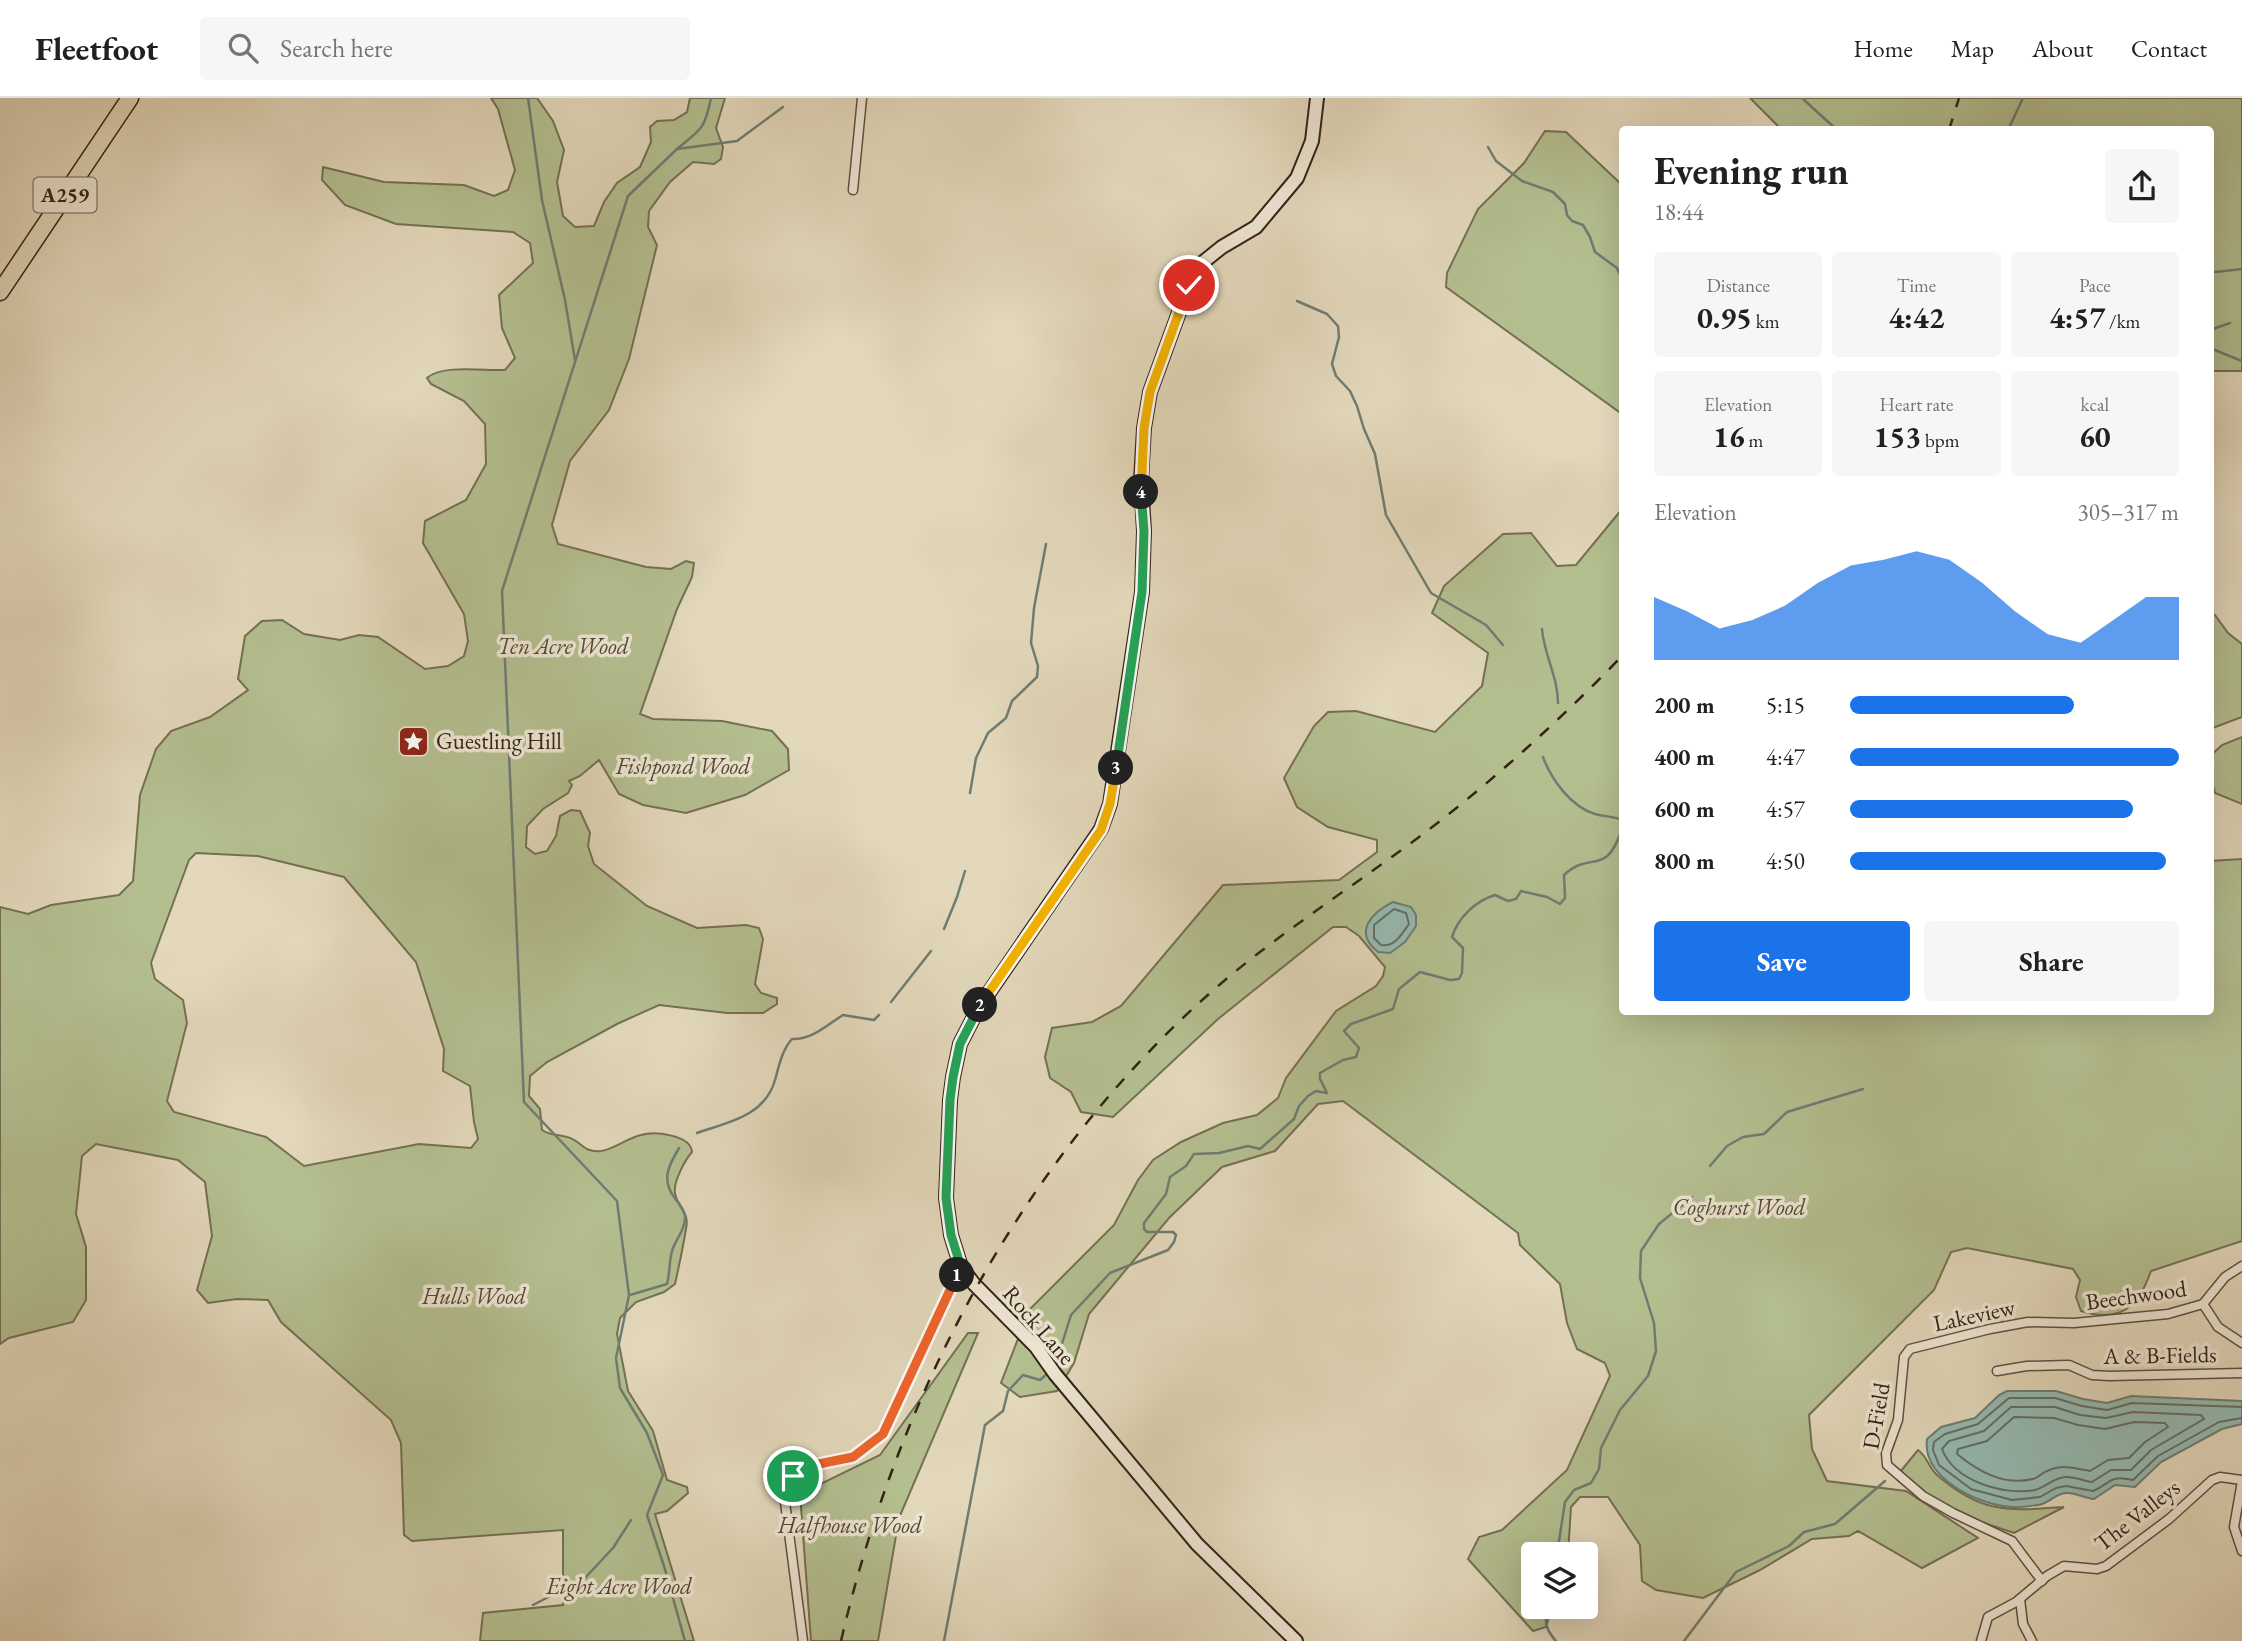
<!DOCTYPE html>
<html lang="en">
<head>
<meta charset="utf-8">
<style>
  :root { --surface:#fff; --page:#f6f6f6; --text:#202124; --muted:#757577; --line:#e0e0e0; --accent:#1a73e8 }
  body { margin:0; font-family:"EB Garamond",serif; background:var(--page); color:var(--text); height:100vh; display:flex; flex-direction:column; font-size:26px; white-space:nowrap }
  * { box-sizing:border-box; margin:0 }
  p { font-size:23px; color:var(--muted) }
  .icon { flex:none; width:38px; height:38px; fill:none; stroke:currentColor; stroke-width:2; stroke-linecap:round; stroke-linejoin:round }
  .map { position:relative; flex:1; overflow:hidden }
  .details { position:absolute; left:1619px; top:28px; width:595px; height:889px; display:flex; flex-direction:column; background:var(--surface); border-radius:7px; box-shadow:0 7px 28px #0002 }
  .details>* { flex:none }
  .controls { position:absolute; left:1521px; top:1444px; display:grid; gap:14px }
  .controls a { display:grid; place-items:center; width:77px; height:77px; border-radius:7px; background:var(--surface); box-shadow:0 7px 28px #0002; font-size:35px }
  .pin { position:absolute; display:grid; place-items:center; width:60px; height:60px; color:#fff; margin:-30px; border:4px solid #fff; border-radius:50%; box-shadow:0 2px 7px #0007 }
  .km { position:absolute; width:35px; height:35px; margin:-18px; border-radius:50%; background:#222; color:#fff; font-size:19px; line-height:35px; text-align:center }
  .round { display:grid; place-items:center; flex:none; width:74px; height:74px; border-radius:7px; background:var(--page) }
  .head { display:flex; align-items:center; justify-content:space-between; height:119px; padding:0 35px }
  h1 { font-size:38px; font-weight:700; line-height:52px }
  .metrics { display:grid; grid-template-columns:repeat(3,1fr); gap:10px; height:119px; padding:7px 35px }
  .metrics div { display:grid; align-content:center; border-radius:7px; background:var(--page); text-align:center }
  .metrics b { font-size:30px; font-weight:700 }
  .metrics small { font-size:19px; font-weight:400 }
  .metrics p { font-size:19px }
  .chart { height:196px; padding:14px 35px }
  .chart p { display:flex; justify-content:space-between }
  .chart svg { width:100%; height:126px; margin-top:7px; fill:var(--accent); opacity:.7 }
  .primary-button { display:flex; gap:14px; margin-top:auto; padding:14px 35px }
  .primary-button a { flex:1; height:80px; border-radius:7px; background:var(--accent); color:#fff; font-size:28px; font-weight:700; line-height:80px; text-align:center }
  .primary-button a+a { background:var(--page); color:var(--text) }
  ul { padding:0 35px; list-style:none; font-size:23px }
  li { display:grid; grid-template-columns:112px 84px 1fr; align-items:center; height:52px }
  li i { height:18px; border-radius:9px; background:var(--accent) }
  header { display:flex; align-items:center; gap:42px; box-sizing:border-box; height:98px; padding:0 35px; background:var(--surface); border-bottom:2px solid var(--line) }
  header strong { font-size:33px }
  nav { display:flex; gap:38px; margin-inline-start:auto; font-size:24px }
  .search { width:490px; height:63px; background:var(--page); display:flex; align-items:center; gap:18px; box-sizing:border-box; padding:0 24px; border-radius:7px; color:var(--muted); font-size:26px }
  .map>svg:first-child { display:block }
</style>
</head>
<body>
<header>
<strong>Fleetfoot</strong>
<div class="search"><svg class="icon" aria-label="search" viewBox="0 0 24 24"><circle cx="10" cy="10" r="6"/><path d="M15 15l6 6"/></svg>Search here</div>
<nav><a>Home</a><a>Map</a><a>About</a><a>Contact</a></nav>
</header>
<div class="map">
<svg width="2242" height="1543" viewBox="0 0 2242 1543">
  <rect width="100%" height="100%" fill="#e3d8bb"/>
  <filter id="stains"><feTurbulence type="fractalNoise" baseFrequency=".00286" numOctaves="4"/><feColorMatrix values="0 0 0 0 .2 0 0 0 0 .09 0 0 0 0 .02 0 0 0 .5 -.17"/></filter>
  <radialGradient id="worn" r=".72"><stop offset=".6" stop-color="#630" stop-opacity="0"/><stop offset="1" stop-color="#630" stop-opacity=".3"/></radialGradient>
  <g fill="#b4bf90" stroke="#747054" stroke-width="2" fill-rule="evenodd">
    <path d="M491,0h46l16,23 11,29 -7,32 6,34 12,11 19,-1 10,-24 13,-19 23,-16 11,-25 -1,-15 7,-6 17,-1 13,-8 3,-14h35l-9,30 7,19 -2,12 -7,5 -21,-2 -23,20 -21,29 -1,16 9,18 -28,114 -20,51 -39,51 -18,64 6,19 88,23 25,2 15,-8 8,2 -2,14 -15,32 -37,105 13,5 69,2 50,10 16,18 1,21 -44,25 -59,18 -43,-8 -24,-11 -20,-34 -19,16 -11,5 3,4 -4,8 -25,16 -16,17 -1,21 9,7 12,-3 9,-15 4,-20 11,-6 9,1 10,22 -2,13 6,18 53,42 50,22 49,-3 13,3 4,11 -8,45 6,9 16,5v6l-14,9h-36l-68,-8 -42,19 -70,38 -17,14 -1,20 11,13 2,21c9,6 15,4 25,7 14,3 15,16 34,14 14,-2 26,-13 40,-16 14,-4 50,0 51,17 -7,8 -19,30 -17,41 2,15 15,18 11,36 -3,18 -7,37 -11,55l-11,8 -28,10 -16,16 -3,16 11,57 25,40 14,49 20,7 1,6 -21,18 -12,3 39,127h-214l3,-28 80,-8v-75l-151,11 -8,-6 -3,-92 -10,-23 -110,-98 -13,-22 -31,-1 -29,4 -11,-13 15,-54 -7,-54 -27,-22 -82,-16 -14,12 -6,58 10,33v53l-13,22 -64,16 -9,6v-437l28,7 23,-9 68,-10 14,-14 7,-86 16,-46 15,-18 39,-14 38,-27 -10,-11 7,-43 17,-15 20,-1 22,14 36,6 19,-5 19,2 47,32 23,-3 16,-10 4,-15 -4,-27 -41,-71 2,-22 41,-21 20,-36 -1,-40 -21,-23 -33,-17 -4,-6c15,-14 58,-7 78,-8l10,-12 -13,-30 -3,-33 34,-32 -3,-20 -17,-11 -117,-8 -51,-19 -23,-25 1,-13 61,15 80,3 30,11 14,-6 7,-20 -17,-61zM196,755l62,3 86,21 72,85 28,87 -1,22 27,15 4,36 4,17 -7,9 -52,-4 -115,22 -38,-29 -92,-25 -7,-11 20,-78 -4,-23 -28,-21 -4,-16 38,-103z"/>
    <path d="M1750,0h492v273h-32v-241l-429,-1z"/>
    <path d="M1545,33l21,1 56,53v229l-176,-127 1,-14 31,-64 46,-46z"/>
    <path d="M1622,411v503h588v-151l32,-2v382l-91,30c-13,37 -31,52 -70,40l-5,-14 4,-17 -7,-11 -106,-21 -16,4 -17,38 -125,125 3,34 15,32 79,10 72,47 -56,30 -64,-37 -9,5 -37,3 -52,31 -57,28 -47,-8 -14,-9 -2,-36 -32,-48h-28l-9,10 -3,47h-35v52l19,1 -6,20 -13,4 -65,-72 11,-22 23,-7 65,-60 43,-94 -5,-13 -28,-14 -10,-26 -7,-39 -40,-39 -2,-12 -175,-132 -25,3 -43,47 -53,16 -53,51 -80,96 -15,49 -17,28 -37,6 -19,-14 28,-73 85,-85 24,-45 15,-20 28,-18 42,-19 34,-8 21,-17 8,-20 50,-67 40,-25 7,-10 2,-9 -26,-31 -13,-9h-13l-115,92 -105,98 -32,-5 -10,-20 -21,-14 -5,-21 7,-29 40,-6 29,-16 102,-121 116,-5 38,-28v-12l-49,-13 -31,-20 -13,-29 30,-52 14,-14 28,-1 79,21 47,-46 6,-33 -56,-40 12,-27 59,-52 28,-1 26,33 19,-1z"/>
    <path d="M2210,515l5,2 13,18 14,11v73l-32,12z"/>
    <path d="M2242,639v67l-27,-11 -5,-18v-19l12,-11z"/>
    <path d="M968,1235h10l-79,185 -21,123h-67l-11,-147 80,-39z"/>
    <path d="M1918,1352c9,6 11,18 19,25 45,39 71,36 127,32l-50,26 -71,-24 -43,-37z"/>
  </g>
  <g fill="#95bab1" stroke="#6e7d73" stroke-width="2">
    <path d="M1393,804l18,5 5,8v11l-11,16 -15,11 -12,-1c-25,-20 -7,-39 15,-50z"/>
    <path d="M2007,1293h49l27,8 24,4 24,-7 111,5v23l-20,5 -61,33 -26,25 -20,-2 -21,14c-9,-1 -18,-6 -26,-6 -12,-1 -19,11 -30,12 -8,1 -19,3 -27,2 -33,-2 -89,-29 -84,-68l14,-12 34,-9 24,-23z"/>
  </g>
  <g fill="none" stroke-linecap="round" stroke-linejoin="round">
    <g stroke="#646e64" stroke-width="2">
      <path d="M1394,811l12,4 3,11c-8,11 -14,23 -28,21l-7,-7v-13z"/>
      <path d="M2011,1309h44l25,8 26,3 27,-6 68,3 3,4 -53,31 -20,20h-20l-19,12c-9,-1 -18,-6 -27,-5 -12,1 -19,10 -30,13 -31,6 -81,-9 -93,-41l7,-8 35,-10z"/>
      <path d="M2242,1309l-110,-4 -25,7 -25,-4 -27,-8h-46l-31,26 -33,10 -11,8 -1,8 6,15 32,24 41,11 28,-3 16,-9 10,-2 27,5c20,-9 15,-16 40,-11l25,-24 61,-34 23,-4"/>
      <path d="M2014,1319l40,1 24,7 27,4 29,-7 31,1 3,4 -23,15 -16,16 -21,2 -18,11c-15,-3 -28,-7 -43,0 -5,2 -9,7 -14,8 -29,7 -54,-7 -76,-25l1,-5 29,-8z"/>
    </g>
    <g stroke="#6e7d73" stroke-width="2.5">
      <path d="M528,0l14,102 23,100 10,60"/>
      <path d="M1802,0l35,32"/>
      <path d="M2008,32l15,-32"/>
      <path d="M1488,49l8,14 26,20 31,11 12,12 2,11 5,6 11,4 7,12 5,15 22,16 5,11"/>
      <path d="M678,50c24,-19 27,-20 33,-50"/>
      <path d="M2210,173l6,1 26,-3"/>
      <path d="M1297,203l30,13 11,12 1,11 -7,27 4,12 14,15 7,15 7,23 11,25 11,61 45,78 55,32 17,20"/>
      <path d="M2210,232l20,-7"/>
      <path d="M2210,250l32,13"/>
      <path d="M1542,531c2,26 16,48 16,74"/>
      <path d="M1543,659c8,22 28,50 52,57 10,3 18,2 27,6"/>
      <path d="M970,695l6,-35 12,-25 18,-15 6,-17 25,-24 1,-11 -7,-23 3,-35 12,-64"/>
      <path d="M944,831l13,-32 8,-26"/>
      <path d="M891,904l40,-51"/>
      <path d="M697,1035c32,-11 68,-17 78,-53 4,-14 7,-30 17,-41 20,1 35,-14 51,-24l31,5 5,-5"/>
      <path d="M1710,1068l17,-20 16,-9 21,-3 23,-22 76,-23"/>
      <path d="M630,1197l37,-11c3,-11 2,-22 5,-33 3,-11 14,-22 13,-35 -1,-7 -7,-14 -11,-19 -13,-18 -5,-32 5,-49"/>
      <path d="M1055,1268l16,-51 39,-42 58,-23 6,-8 2,-7 -3,-3h-26l-3,-3v-6l22,-29 4,-17 16,-11 8,-12 25,-1 29,-7 12,3 34,-30 5,-13 9,-10 8,-5 11,2 -7,-14v-6l23,-13 13,-3 3,-9 -15,-17 7,-7 42,-15 6,-20 21,-17 30,8 9,-1 3,-6 1,-25 -11,-11c6,-19 23,-36 43,-42l13,6 8,-2 5,-8 26,6 13,7 5,-6 -1,-23c28,-26 41,4 58,-46"/>
      <path d="M1557,1456l8,-52 9,-12 17,-7 8,-14 2,-21 19,-38 28,-34 8,-25 -2,-28 -14,-45 1,-27 18,-27 33,-27"/>
      <path d="M533,1507l52,-27 28,-30 18,-28"/>
      <path d="M1547,1508c-3,16 -1,24 9,35"/>
      <path d="M685,1543l-21,-75 -17,-51 16,-40 -16,-42 -27,-45 -4,-30 13,-63 -12,-94 -93,-99 -22,-511 126,-395 49,-47 60,-8 46,-34"/>
      <path d="M944,1543l41,-216 18,-14 5,-20 15,-16 17,5 8,-7"/>
      <path d="M1684,1543l52,-69 53,-26 15,-14 31,-8 50,-43"/>
    </g>
    <defs>
      <g id="street">
        <path d="M853,92l9,-92"/>
        <path d="M2242,1168l-17,11 -22,27 15,23 24,16"/>
        <path d="M1997,1273l30,-5 42,-1 23,10 17,1 133,-3"/>
        <path d="M2242,1383l-8,46 8,24"/>
        <path d="M2042,1483l-30,-40 -59,-28 -30,-17 -36,-31 -1,-12 12,-33 6,-63 6,-8 80,-20 38,-7 46,1 94,-9 35,-10"/>
        <path d="M2020,1501l3,25 9,17"/>
        <path d="M803,1543l-18,-139 3,-15 5,-11 11,-9 49,-10 30,-23 78,-167"/>
        <path d="M1981,1543l7,-24 28,-15 31,-26 17,-10 33,3 9,-3 63,-47 43,-39 8,-3 22,3"/>
      </g>
      <path id="secondary" d="M1296,1543l-99,-97 -142,-170 -19,-27 -62,-63 -13,-17 -10,-32 -5,-37 4,-98 3,-23 7,-33 19,-37 122,-178 9,-25 32,-212 2,-61 -3,-50 3,-53 6,-36 39,-107 13,-22 20,-16 34,-20 41,-49 15,-37 5,-43"/>
      <path id="highway" d="M0,194l130,-194"/>
    </defs>
    <use href="#street" stroke="#5f4f40" stroke-width="11"/>
    <use href="#secondary" stroke="#332117" stroke-width="16"/>
    <use href="#highway" stroke="#332117" stroke-width="19"/>
    <use href="#street" stroke="#ede6d3" stroke-width="8"/>
    <use href="#secondary" stroke="#ede6d3" stroke-width="12"/>
    <use href="#highway" stroke="#e3d8bb" stroke-width="16"/>
    <g stroke="#332117" stroke-width="2.5" stroke-dasharray="12 12" stroke-linecap="butt">
      <path d="M1949,32l10,-32"/>
      <path d="M841,1543c58,-252 190,-499 390,-666 67,-55 141,-101 209,-154 65,-51 125,-106 182,-165"/>
    </g>
  </g>
  <g fill="none" stroke-linecap="round" stroke-linejoin="round">
    <defs>
      <path id="split-1" d="M793,1378l11,-9 49,-10 30,-23 74,-159"/>
      <path id="split-2" d="M957,1177l4,-8 -10,-32 -5,-37 4,-98 3,-23 7,-33 20,-39"/>
      <path id="split-3" d="M980,907l121,-175 9,-26 6,-36"/>
      <path id="split-4" d="M1116,670l26,-176 2,-61 -3,-39"/>
      <path id="split-5" d="M1141,394l3,-64 6,-36 39,-107"/>
    </defs>
    <use href="#split-1" stroke="#fff" stroke-width="14"/>
    <use href="#split-2" stroke="#fff" stroke-width="14"/>
    <use href="#split-3" stroke="#fff" stroke-width="14"/>
    <use href="#split-4" stroke="#fff" stroke-width="14"/>
    <use href="#split-5" stroke="#fff" stroke-width="14"/>
    <use href="#split-1" stroke="#f0652b" stroke-width="9"/>
    <use href="#split-2" stroke="#22a559" stroke-width="9"/>
    <use href="#split-3" stroke="#f5b400" stroke-width="9"/>
    <use href="#split-4" stroke="#22a559" stroke-width="9"/>
    <use href="#split-5" stroke="#f5b400" stroke-width="9"/>
  </g>
  <defs>
    <symbol id="sight-square" viewBox="-11 -11 22 22"><rect x="-9" y="-9" width="18" height="18" rx="4" fill="#8f2418" stroke="#ede6d3"/><path d="M0-6L1.8-2.2L6-1.7L2.9 1.2L3.7 5.4L0 3.3L-3.7 5.4L-2.9 1.2L-6-1.7L-1.8-2.2Z" fill="#fff"/></symbol>
  </defs>
  <g fill-rule="evenodd">
    <use href="#sight-square" x="396" y="626" width="35" height="35"/>
  </g>
  <g text-anchor="middle" stroke-width="7" stroke-linejoin="round" paint-order="stroke">
    <rect fill="#ede6d3" stroke="#6b5c4f" stroke-width="2" x="33.5" y="79.5" width="63" height="35" rx="5"/>
    <g font-size="21" font-weight="bold" fill="#332117">
      <text x="65" y="104">A259</text>
    </g>
    <g font-size="23" font-style="italic" fill="#534835" stroke="#ede6d3">
      <text x="563" y="556">Ten Acre Wood</text>
      <text x="683" y="676">Fishpond Wood</text>
      <text x="1739" y="1117">Coghurst Wood</text>
      <text x="474" y="1206">Hulls Wood</text>
      <text x="850" y="1435">Halfhouse Wood</text>
      <text x="619" y="1496">Eight Acre Wood</text>
    </g>
    <g font-size="23" fill="#332117" stroke="#ede6d3" text-anchor="start">
      <text x="436" y="651">Guestling Hill</text>
    </g>
    <g font-size="23" fill="#332117" stroke="#ede6d3">
      <text transform="translate(2136 1197) rotate(-8)" y="8">Beechwood</text>
      <text transform="translate(1974 1217) rotate(-12)" y="8">Lakeview</text>
      <text transform="translate(1039 1227) rotate(49)" y="8">Rock Lane</text>
      <text transform="translate(2160 1257) rotate(-1)" y="8">A &amp; B-Fields</text>
      <text transform="translate(1876 1318) rotate(-80)" y="8">D-Field</text>
      <text transform="translate(2137 1417) rotate(-38)" y="8">The Valleys</text>
    </g>
  </g>
  <rect width="100%" height="100%" filter="url(#stains)"/>
  <rect width="100%" height="100%" fill="url(#worn)"/>
</svg>
<div class="controls">
<a><svg class="icon" aria-label="layers" viewBox="0 0 24 24"><path d="M12 4l9 5-9 5-9-5zM3 14l9 5 9-5"/></svg></a>
</div>
<div class="pin" style="left:793px;top:1378px;background:#1e9e55"><svg class="icon" aria-label="arrive" viewBox="0 0 24 24"><path d="M6 21V4h12l-3 4 3 4H6"/></svg></div>
<div class="pin" style="left:1189px;top:187px;background:#d93025"><svg class="icon" aria-label="check" viewBox="0 0 24 24"><path d="M5 12l5 5 9-10"/></svg></div>
<b class="km" style="left:957px;top:1177px">1</b>
<b class="km" style="left:980px;top:907px">2</b>
<b class="km" style="left:1116px;top:670px">3</b>
<b class="km" style="left:1141px;top:394px">4</b>
<section class="details">
<div class="head"><div><h1>Evening run</h1><p>18:44</p></div><a class="round"><svg class="icon" aria-label="share" viewBox="0 0 24 24"><path d="M12 15V3M7 8l5-5 5 5M5 13v7h14v-7"/></svg></a></div>
<div class="metrics">
<div><p>Distance</p><b>0.95<small> km</small></b></div>
<div><p>Time</p><b>4:42</b></div>
<div><p>Pace</p><b>4:57<small> /km</small></b></div>
</div>
<div class="metrics">
<div><p>Elevation</p><b>16<small> m</small></b></div>
<div><p>Heart rate</p><b>153<small> bpm</small></b></div>
<div><p>kcal</p><b>60</b></div>
</div>
<div class="chart"><p><span>Elevation</span>305–317 m</p>
<svg viewBox="0 0 160 44" preserveAspectRatio="none"><path d="M0 44V22L10 27L20 33L30 30L40 25L50 17L60 11L70 9L80 6L90 9L100 17L110 27L120 35L130 38L140 30L150 22L160 22V44z"/></svg>
</div>
<ul>
<li><b>200 m</b>5:15<i style="width:68%"></i></li>
<li><b>400 m</b>4:47<i style="width:100%"></i></li>
<li><b>600 m</b>4:57<i style="width:86%"></i></li>
<li><b>800 m</b>4:50<i style="width:96%"></i></li>
</ul>
<div class="primary-button"><a>Save</a><a>Share</a></div>
</section>
</div>
</body>
</html>
